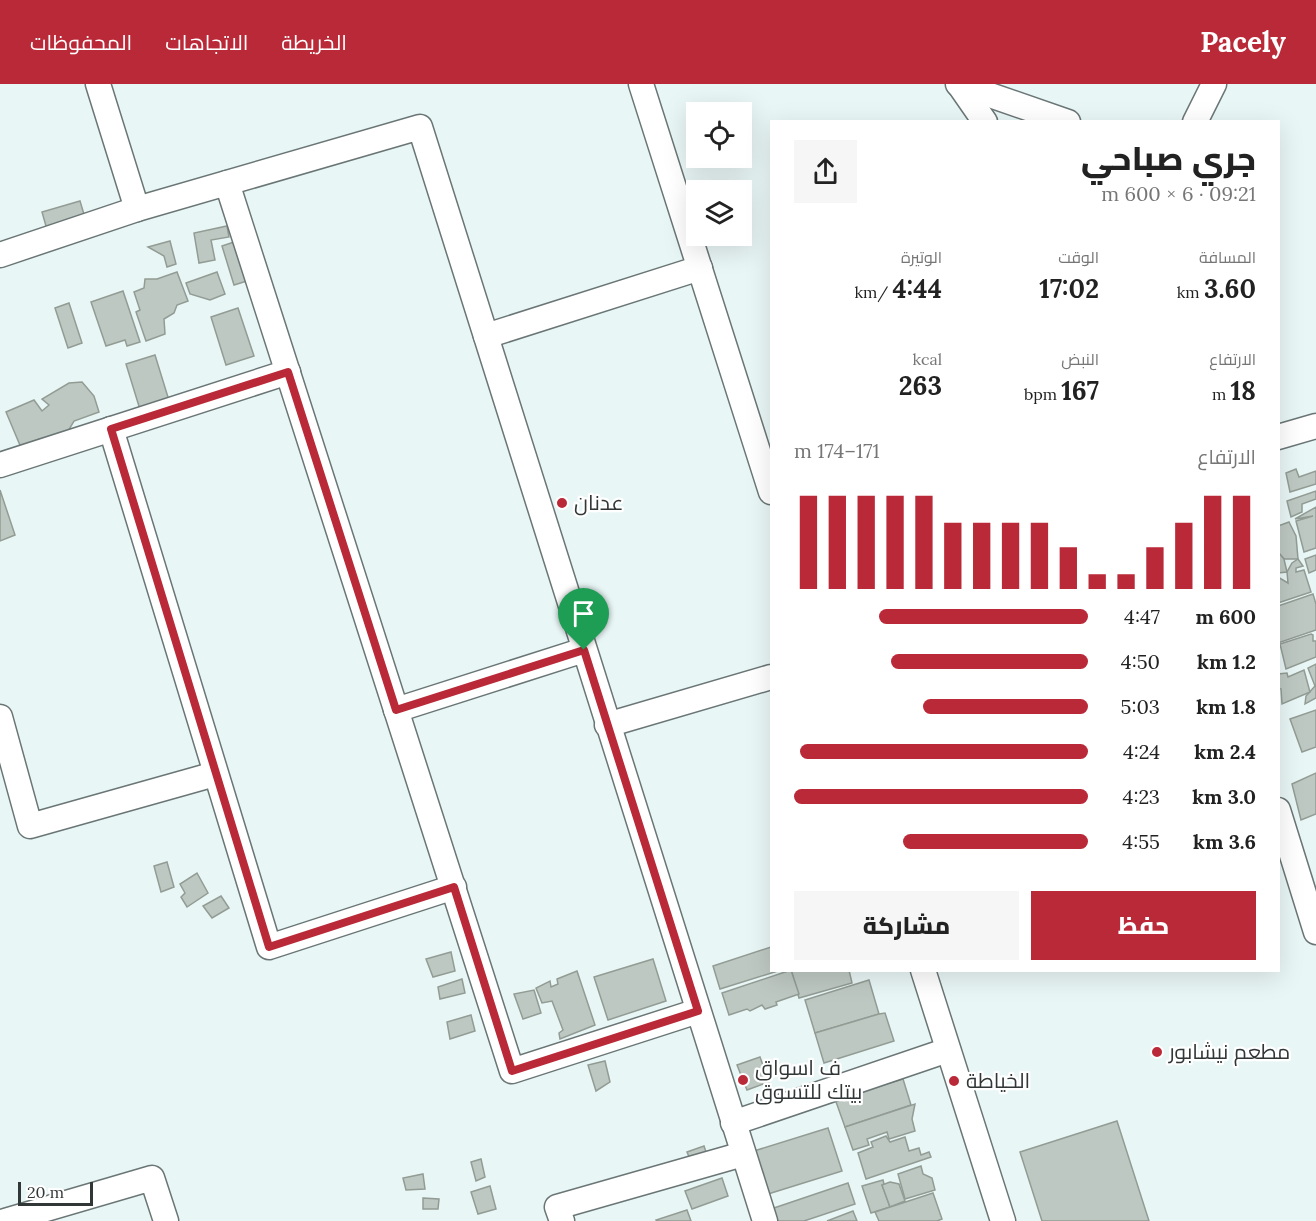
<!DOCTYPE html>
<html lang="ar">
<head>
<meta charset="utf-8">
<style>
  :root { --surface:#fff; --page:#f6f6f6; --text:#222; --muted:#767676; --accent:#ba2938 }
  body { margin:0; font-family:Lora,Cairo,serif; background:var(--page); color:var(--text); direction:rtl; height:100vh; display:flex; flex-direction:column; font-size:22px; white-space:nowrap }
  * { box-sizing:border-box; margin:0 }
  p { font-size:20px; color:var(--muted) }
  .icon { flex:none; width:33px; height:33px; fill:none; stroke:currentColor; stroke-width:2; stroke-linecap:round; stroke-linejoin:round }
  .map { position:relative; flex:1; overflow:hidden; direction:ltr }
  .sheet { position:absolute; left:770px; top:36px; width:510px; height:852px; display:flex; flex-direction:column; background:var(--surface); border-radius:0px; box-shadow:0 6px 24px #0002; direction:rtl }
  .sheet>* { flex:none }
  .controls { position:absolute; left:686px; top:18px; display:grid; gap:12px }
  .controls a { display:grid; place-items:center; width:66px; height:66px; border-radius:0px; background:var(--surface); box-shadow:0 6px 24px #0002; font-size:30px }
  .scale { position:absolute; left:18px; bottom:15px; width:75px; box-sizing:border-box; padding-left:6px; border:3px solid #313636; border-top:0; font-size:16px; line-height:21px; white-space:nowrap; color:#313636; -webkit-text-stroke:4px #fff; paint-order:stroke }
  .pin { position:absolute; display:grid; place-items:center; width:51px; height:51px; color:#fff; margin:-62px -26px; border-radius:50% 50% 50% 0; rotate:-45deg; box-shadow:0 0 6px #0007 }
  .pin .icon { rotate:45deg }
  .round { display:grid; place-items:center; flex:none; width:63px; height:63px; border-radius:0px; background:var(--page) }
  .head { display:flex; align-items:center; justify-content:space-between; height:102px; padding:0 24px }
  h1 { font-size:33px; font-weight:800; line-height:45px }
  .metrics { display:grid; grid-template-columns:repeat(3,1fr); gap:9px; height:102px; padding:6px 24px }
  .metrics div { display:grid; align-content:center }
  .metrics b { font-size:26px; font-weight:800 }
  .metrics small { font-size:16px; font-weight:400 }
  .metrics p { font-size:16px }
  .chart { height:168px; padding:12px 24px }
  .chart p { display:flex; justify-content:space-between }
  .chart svg { width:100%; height:108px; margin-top:6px; stroke:var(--accent); stroke-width:6 }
  .action { display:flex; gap:12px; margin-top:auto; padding:12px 24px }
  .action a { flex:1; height:69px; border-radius:0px; background:var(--accent); color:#fff; font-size:24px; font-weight:800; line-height:69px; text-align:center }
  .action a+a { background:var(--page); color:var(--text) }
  ul { padding:0 24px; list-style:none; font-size:20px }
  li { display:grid; grid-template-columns:96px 72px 1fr; align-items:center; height:45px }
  li i { height:15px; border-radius:8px; background:var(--accent) }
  header { display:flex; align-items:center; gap:36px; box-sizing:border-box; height:84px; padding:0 30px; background:var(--accent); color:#fff }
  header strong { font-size:28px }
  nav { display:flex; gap:33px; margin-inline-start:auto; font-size:21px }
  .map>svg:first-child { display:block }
</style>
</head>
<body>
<header>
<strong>Pacely</strong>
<nav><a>الخريطة</a><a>الاتجاهات</a><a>المحفوظات</a></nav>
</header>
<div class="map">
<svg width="1316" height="1137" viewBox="0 0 1316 1137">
  <rect width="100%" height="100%" fill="#e8f6f5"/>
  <g fill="#bec8c2" stroke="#929c95" stroke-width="1.5">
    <path d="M80,117l6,20 -38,12 -6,-21z"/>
    <path d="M227,142l2,11 -18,3 4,20 -16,3 -5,-30z"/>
    <path d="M170,157l6,23 -9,3 -3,-11 -16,-9z"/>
    <path d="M234,158l13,39 -13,4 -12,-39z"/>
    <path d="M177,188l11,29 -11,4 -3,8 -10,6 1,15 -19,7 -10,-29 4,-2 -6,-18 10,-4 1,-9h12z"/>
    <path d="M217,188l8,22 -15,6 -20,-6 -4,-11z"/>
    <path d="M123,207l17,51 -13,4 -2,-6 -19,6 -15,-44z"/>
    <path d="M69,219l13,40 -14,5 -13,-40z"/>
    <path d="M238,224l16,48 -28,9 -15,-48z"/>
    <path d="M155,271l16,52 -29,9 -16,-52z"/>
    <path d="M82,298l12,14 5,16 -25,9 -7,12 -45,17 -16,-38 28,-12 8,11 7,-6 -7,-6 27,-16z"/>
    <path d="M1296,385l3,8 17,-6v13l-26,8 -4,-19z"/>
    <path d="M0,406l15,45 -15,6z"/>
    <path d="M1316,407v8l-14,5v8l-11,5 -4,-16z"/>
    <path d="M1316,423v41l-12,4 -8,-31 17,-5 -18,3z"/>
    <path d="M1289,438l7,14 2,23h-14l-6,-7v-26z"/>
    <path d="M1278,468l6,7 3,13 -9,1z"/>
    <path d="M1316,471v15l-7,3 -4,-14z"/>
    <path d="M1298,475l5,7 -7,2v4l8,-2 7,22 -33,11v-26l10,6 -1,-11 5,-9z"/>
    <path d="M1313,510l3,10v26l-38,13v-37z"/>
    <path d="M1311,550l2,1v6h3v16l-30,12 -6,-25z"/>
    <path d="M1316,580v34l-11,6 1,-8 9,-10 -7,-18z"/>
    <path d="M1304,586l6,22 -28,12 -1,-15 -3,-1v-14l9,-1 1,4z"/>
    <path d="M1316,626v37l-14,5 -12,-33z"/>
    <path d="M1316,689v41l-15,6 -9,-36z"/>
    <path d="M167,778l7,25 -13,5 -7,-26z"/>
    <path d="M197,789l11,20 -21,14 -6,-10 4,-4 -5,-9z"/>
    <path d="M221,812l8,12 -17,10 -9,-12z"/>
    <path d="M771,863v23h10l-61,19 -7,-23z"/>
    <path d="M451,868l4,19 -22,6 -7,-18z"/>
    <path d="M653,875l13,42 -58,19 -14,-43z"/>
    <path d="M791,886h58l3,13 -53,15z"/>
    <path d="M791,886l8,24 -23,8 1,3 -12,4 -3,-4 -12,6 -3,-2 -18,6 -7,-22z"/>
    <path d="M577,887l18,54 -35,14 -1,-6 4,-3 -11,-29 -10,2 -6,-15 14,-7 1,6 7,-3 -1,-5z"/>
    <path d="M462,895l3,14 -25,6 -2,-12z"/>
    <path d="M869,896l10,34 -64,19 -10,-33z"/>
    <path d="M534,906l7,23 -18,6 -9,-25z"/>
    <path d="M885,929l9,28 -70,22 -9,-30 64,-19z"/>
    <path d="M471,931l4,16 -25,8 -3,-17z"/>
    <path d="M760,973l9,25 -22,8 -10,-25z"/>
    <path d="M605,977l5,21 -14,9 -8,-26z"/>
    <path d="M903,995l8,26 -66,22 -10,-28z"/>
    <path d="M915,1020l-3,15 3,12 -26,8 -2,-7 -20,7 2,6 -16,5 -8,-23z"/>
    <path d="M1117,1037l32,100h-107l-22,-69z"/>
    <path d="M828,1044l14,43 -74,23 -14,-43z"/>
    <path d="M886,1052l4,6 15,-5 4,14 10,-3 2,7 8,-3 2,5 -65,22 -8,-26 15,-6 -2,-5z"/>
    <path d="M704,1062l4,12 -16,6 -5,-12z"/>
    <path d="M481,1075l4,18 -9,4 -5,-19z"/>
    <path d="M921,1082l2,8 9,4 3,12 -30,9 -7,-25z"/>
    <path d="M423,1090l2,15 -19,1 -3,-12z"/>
    <path d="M722,1094l6,18 -36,13 -7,-18z"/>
    <path d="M883,1096l1,4 -2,1 8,22 -19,6 -9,-27z"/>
    <path d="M890,1098l9,2 6,17 -15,6 -8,-22z"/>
    <path d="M848,1099l7,21 -51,17h-32l-4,-11z"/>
    <path d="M490,1102l6,23 -18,5 -7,-22z"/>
    <path d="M933,1109l9,26 -5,2h-58l-4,-9z"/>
    <path d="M423,1114l16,1 -1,10h-15z"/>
    <path d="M687,1126l4,11h-34l-1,-1z"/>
    <path d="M853,1127l4,10h-30z"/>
  </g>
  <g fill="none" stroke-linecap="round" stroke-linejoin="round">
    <defs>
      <g id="minor">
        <path d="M98,0l39,125"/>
        <path d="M641,0l130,408"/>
        <path d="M958,0l110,38"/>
        <path d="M960,2l25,36"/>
        <path d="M1195,38l19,-38"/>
        <path d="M227,99l285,888 186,-60"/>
        <path d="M0,171l137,-46 283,-82 345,1094"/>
        <path d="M486,252l214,-68"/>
        <path d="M111,345l158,518 185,-60"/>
        <path d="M1278,353l38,-11"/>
        <path d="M0,381l288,-93"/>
        <path d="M396,626l188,-60"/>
        <path d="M0,633l30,109 185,-52"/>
        <path d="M607,641l164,-48"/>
        <path d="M1278,726l38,122"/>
        <path d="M923,886l80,251"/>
        <path d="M733,1039l215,-73"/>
        <path d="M5,1137l147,-43 14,43"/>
        <path d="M562,1137l-5,-14 186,-53"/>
      </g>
    </defs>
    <use href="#minor" stroke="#6a7675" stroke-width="27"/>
    <use href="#minor" stroke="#fff" stroke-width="24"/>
  </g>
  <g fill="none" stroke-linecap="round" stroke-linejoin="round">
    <defs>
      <path id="route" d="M288,288l108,338 188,-60 114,361 -186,60 -58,-184 -185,60 -158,-518z"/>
    </defs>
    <use href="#route" stroke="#fff" stroke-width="12"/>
    <use href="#route" stroke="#ba2938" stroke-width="8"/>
  </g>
  <g fill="#ba2938" stroke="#fff" stroke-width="2">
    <circle cx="562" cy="419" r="6"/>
    <circle cx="1157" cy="968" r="6"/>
    <circle cx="743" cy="996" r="6"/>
    <circle cx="954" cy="997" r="6"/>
  </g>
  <g text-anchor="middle" stroke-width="4.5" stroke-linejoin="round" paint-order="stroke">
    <g font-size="21" fill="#313636" stroke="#fff" text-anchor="start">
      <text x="574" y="426">عدنان</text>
      <text x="1169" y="975">مطعم نيشابور</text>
      <text x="755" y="991">ف اسواق<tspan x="755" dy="24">بيتك للتسوق</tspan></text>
      <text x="966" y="1004">الخياطة</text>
    </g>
  </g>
</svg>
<div class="controls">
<a><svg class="icon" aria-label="locate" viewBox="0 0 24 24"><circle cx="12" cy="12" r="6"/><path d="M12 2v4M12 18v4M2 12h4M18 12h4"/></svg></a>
<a><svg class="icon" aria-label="layers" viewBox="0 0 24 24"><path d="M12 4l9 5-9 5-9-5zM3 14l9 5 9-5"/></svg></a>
</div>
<div class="scale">20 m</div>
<div class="pin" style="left:584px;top:566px;background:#1e9e55"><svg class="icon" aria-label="arrive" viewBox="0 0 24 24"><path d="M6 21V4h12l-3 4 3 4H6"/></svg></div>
<section class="sheet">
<div class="head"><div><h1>جري صباحي</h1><p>09:21 · 6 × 600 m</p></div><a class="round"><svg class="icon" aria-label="share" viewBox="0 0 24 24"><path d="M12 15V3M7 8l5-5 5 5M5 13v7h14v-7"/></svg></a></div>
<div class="metrics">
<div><p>المسافة</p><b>3.60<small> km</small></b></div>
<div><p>الوقت</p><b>17:02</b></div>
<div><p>الوتيرة</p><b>4:44<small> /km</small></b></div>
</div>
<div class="metrics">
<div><p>الارتفاع</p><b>18<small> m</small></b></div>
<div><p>النبض</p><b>167<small> bpm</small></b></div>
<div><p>kcal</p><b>263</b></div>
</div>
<div class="chart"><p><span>الارتفاع</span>171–174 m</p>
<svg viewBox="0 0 160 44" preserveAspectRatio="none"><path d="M5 44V6M15 44V6M25 44V6M35 44V6M45 44V6M55 44V17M65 44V17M75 44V17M85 44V17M95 44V27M105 44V38M115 44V38M125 44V27M135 44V17M145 44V6M155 44V6"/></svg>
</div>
<ul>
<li><b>600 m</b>4:47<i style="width:71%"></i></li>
<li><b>1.2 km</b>4:50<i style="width:67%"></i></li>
<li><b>1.8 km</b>5:03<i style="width:56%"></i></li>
<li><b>2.4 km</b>4:24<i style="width:98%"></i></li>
<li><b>3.0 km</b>4:23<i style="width:100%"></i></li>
<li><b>3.6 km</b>4:55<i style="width:63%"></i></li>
</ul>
<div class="action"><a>حفظ</a><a>مشاركة</a></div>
</section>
</div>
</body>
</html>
